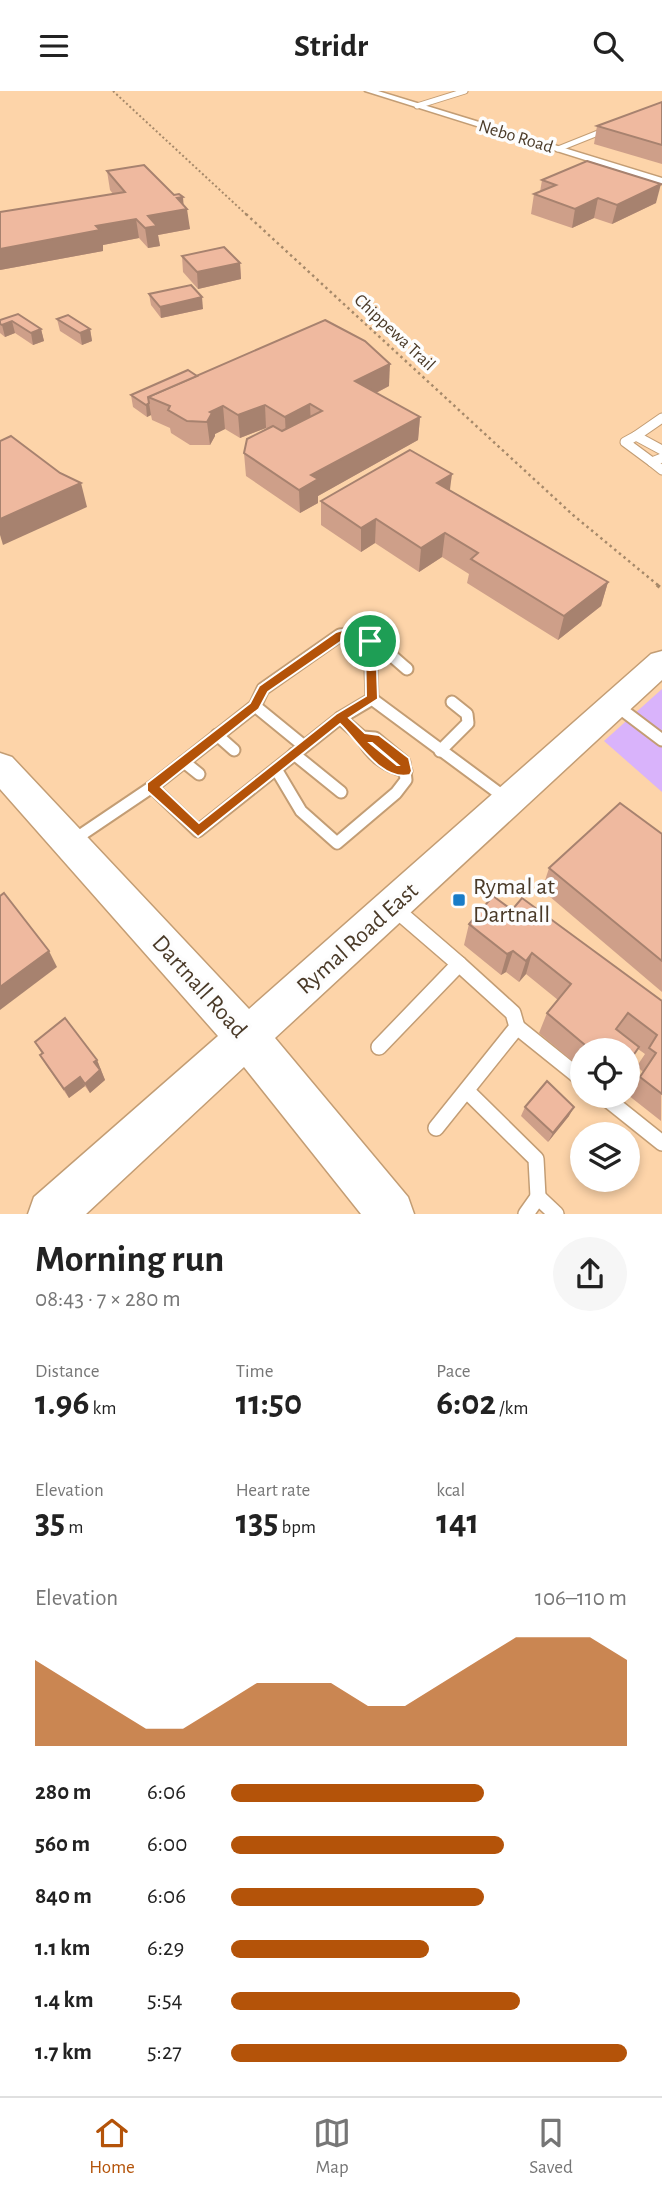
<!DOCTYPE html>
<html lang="en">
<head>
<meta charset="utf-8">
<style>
  :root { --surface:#fff; --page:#f6f6f6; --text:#222; --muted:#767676; --line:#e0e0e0; --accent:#b45309 }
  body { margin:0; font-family:"Alegreya Sans",sans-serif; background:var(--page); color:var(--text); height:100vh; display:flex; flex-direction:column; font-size:26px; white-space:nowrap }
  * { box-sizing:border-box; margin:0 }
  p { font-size:23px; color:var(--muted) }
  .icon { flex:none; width:38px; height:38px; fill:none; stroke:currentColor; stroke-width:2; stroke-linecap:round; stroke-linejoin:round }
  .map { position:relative; height:1123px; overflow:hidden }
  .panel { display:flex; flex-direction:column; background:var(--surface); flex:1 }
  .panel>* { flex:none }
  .buttons { position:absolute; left:570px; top:947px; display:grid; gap:14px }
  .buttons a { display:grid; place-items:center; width:70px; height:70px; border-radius:50%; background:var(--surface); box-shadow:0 4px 10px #0003; font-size:35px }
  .pin { position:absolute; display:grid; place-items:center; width:60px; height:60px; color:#fff; margin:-30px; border:4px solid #fff; border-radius:50%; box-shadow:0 2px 7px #0007 }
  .round { display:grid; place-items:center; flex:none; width:74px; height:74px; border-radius:37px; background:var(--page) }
  .head { display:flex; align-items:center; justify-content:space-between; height:119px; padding:0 35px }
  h1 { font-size:38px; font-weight:700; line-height:52px }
  .figures { display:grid; grid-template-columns:repeat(3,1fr); gap:10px; height:119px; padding:7px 35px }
  .figures div { display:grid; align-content:center }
  .figures b { font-size:35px; font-weight:700 }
  .figures small { font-size:19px; font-weight:400 }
  .figures p { font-size:19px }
  .chart { height:196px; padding:14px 35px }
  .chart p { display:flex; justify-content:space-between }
  .chart svg { width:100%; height:126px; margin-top:7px; fill:var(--accent); opacity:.7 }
  ul { padding:0 35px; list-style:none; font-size:23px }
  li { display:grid; grid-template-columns:112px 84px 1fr; align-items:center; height:52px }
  li i { height:18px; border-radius:9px; background:var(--accent) }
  header { display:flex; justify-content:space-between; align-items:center; height:91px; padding:0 35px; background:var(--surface); font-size:32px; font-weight:700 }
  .tab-bar { display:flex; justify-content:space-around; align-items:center; height:98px; border-top:2px solid var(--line); background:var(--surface); font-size:19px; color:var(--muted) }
  .tab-bar a { display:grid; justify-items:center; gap:4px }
  .tab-bar .on { color:var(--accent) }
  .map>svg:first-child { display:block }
</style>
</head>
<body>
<header><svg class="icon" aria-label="menu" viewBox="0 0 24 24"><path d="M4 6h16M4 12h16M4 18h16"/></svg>Stridr<svg class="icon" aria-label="search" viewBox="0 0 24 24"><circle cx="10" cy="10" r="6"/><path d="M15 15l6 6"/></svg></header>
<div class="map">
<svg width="662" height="1123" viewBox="0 0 662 1123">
  <rect width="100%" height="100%" fill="#fdd4a9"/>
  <path fill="#d9b3fb" d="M662,598v103l-58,-51z"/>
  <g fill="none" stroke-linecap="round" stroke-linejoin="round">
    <defs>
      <g id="lane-far3">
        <path d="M417,15l48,-15"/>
        <path d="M558,58l50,-20"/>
      </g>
      <g id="lane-far2">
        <path d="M662,327l-26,18 26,14"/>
        <path d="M636,345l-11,6 27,20"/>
        <path d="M662,367l-10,4 10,8"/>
      </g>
      <g id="lane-far1">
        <path d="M370,550l2,58"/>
        <path d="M255,615l49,40"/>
        <path d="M617,615l45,34"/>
        <path d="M217,644l17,15"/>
        <path d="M362,646c8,18 25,30 44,34"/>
        <path d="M440,660l28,-28 -1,-9 -15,-12"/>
        <path d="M294,663l47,38"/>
        <path d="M184,671l15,12"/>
        <path d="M276,678l25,42 36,32 59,-50 10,-13 -2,-18 -29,-24 -13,-1 -22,-19"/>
        <path d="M152,696l103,-81 8,-17 77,-54c28,-4 47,17 67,34"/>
        <path d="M72,750l80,-54 46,44 142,-113 32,-19 135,100"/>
      </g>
      <g id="lane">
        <path d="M517,936l66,53"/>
        <path d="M379,956l80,-83 -65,-56"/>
        <path d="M467,1000l69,68 2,38"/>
        <path d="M602,1004l60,48"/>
        <path d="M436,1037l81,-101 -4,-14 -54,-49"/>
        <path d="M526,1123l12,-17 18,17"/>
      </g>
      <path id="street" d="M365,0h13l284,87v6z"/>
      <path id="secondary" d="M662,560v29l-387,358 133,159 6,17h-53l-117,-147 -158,147h-58l6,-17 184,-161 -218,-247v-36l12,4 237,252 402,-355z"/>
    </defs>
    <use href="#lane-far3" stroke="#c39d74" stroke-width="7"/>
    <use href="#lane-far2" stroke="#c39d74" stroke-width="11"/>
    <use href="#lane-far1" stroke="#c39d74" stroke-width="15"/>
    <use href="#lane" stroke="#c39d74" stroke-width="18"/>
    <use href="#street" stroke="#c39d74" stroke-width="3"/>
    <use href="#secondary" stroke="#c39d74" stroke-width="3"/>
    <path stroke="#a6896a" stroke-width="2" stroke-dasharray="2 2.5" stroke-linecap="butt" d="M113,0l135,125"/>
    <path stroke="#a6896a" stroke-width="2.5" stroke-dasharray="2.5 3.5" stroke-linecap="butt" d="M246,123l327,301 86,71"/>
    <path stroke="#a6896a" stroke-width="3.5" stroke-dasharray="3.5 5" stroke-linecap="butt" d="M657,494l5,4"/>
    <use href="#lane-far3" stroke="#fff" stroke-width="5"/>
    <use href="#lane-far2" stroke="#fff" stroke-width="9"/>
    <use href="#lane-far1" stroke="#fff" stroke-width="11"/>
    <use href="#lane" stroke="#fff" stroke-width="15"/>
    <use href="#street" fill="#fff" fill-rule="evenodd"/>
    <use href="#secondary" fill="#fff" fill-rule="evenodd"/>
  </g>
  <g fill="#ce9f89">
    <path d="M662,11v62l-68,-20 3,-18z"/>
    <path d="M107,80l76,34 7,24 -32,6 2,11 -12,2 -9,-10 -36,7v6l-103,19 113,-76 -3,-4z"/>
    <path d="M542,89l114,23 -44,21 -18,-6 -22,10 -41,-14 3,-20 6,-2z"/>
    <path d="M182,165l58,7 1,16 -43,10 -15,-17z"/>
    <path d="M149,203l54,15 -42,9 -10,-13z"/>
    <path d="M18,223l23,15 3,12 -11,4 -18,-12 -10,4 -5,-4v-13z"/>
    <path d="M57,228l33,10 2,12 -10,4 -22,-14z"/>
    <path d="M197,285l192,10 -13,7 44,24 -2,23 -100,56v7l-18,10 -54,-37 -2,-23 24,-24 -2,-1 -26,10 -15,-9 -10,5v2l-5,9h-20l-19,-12 -1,-5 -18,-8 -1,-5 -4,2 -14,-10 -2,-12z"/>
    <path d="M450,399l158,92 -7,24 -43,34 -91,-57 2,-9 -27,-17 -23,15 -44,-29 -14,9 -40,-27v-24z"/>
    <path d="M662,743v158l-120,-102 7,-22z"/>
    <path d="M512,819l150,91 -1,120 -33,-26 15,-23 -6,-6 8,-12 -7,-5 -10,1h-45v20l-44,-37 8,-20 11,-13 -32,-26 -7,8 -13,-10 -5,3 -37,-30 5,-21z"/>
    <path d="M35,951l62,18 8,20 -15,13 -5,-7 -16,12 -23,-33 -6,-10 2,-1z"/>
    <path d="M525,1016l44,9 -21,26 -27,-26z"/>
  </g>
  <g fill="#a7826f">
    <path d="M661,93l-5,19 -44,21 5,-19z"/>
    <path d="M183,106l1,13 3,-1 3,20 -32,6 2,11 -12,2 -3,-20 3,-12 29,-18z"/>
    <path d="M598,107l-4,20 -22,10 3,-19z"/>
    <path d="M136,128l3,19 -36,7v6l-103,19v-21l96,-23z"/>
    <path d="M240,172l1,16 -43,10 -1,-17z"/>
    <path d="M202,206l1,12 -42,9 -1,-11z"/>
    <path d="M12,230l3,12 -10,4 -3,-12z"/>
    <path d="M41,238l3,12 -11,4 -2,-12z"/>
    <path d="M90,238l2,12 -10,4 -2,-12z"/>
    <path d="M390,273l-1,22 -34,18v-23z"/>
    <path d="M149,312l2,12 -4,2 -1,-12z"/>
    <path d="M310,313l1,23 -25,13 -1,-23z"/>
    <path d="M265,314l1,23 -26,10 -2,-23z"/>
    <path d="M223,315l2,23 -10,5v2l-5,9 -3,-23 3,-10z"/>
    <path d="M420,326l-2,23 -100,56v7l-18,10 -1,-23 12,-15z"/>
    <path d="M452,383l-3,23 -12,-14z"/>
    <path d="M81,392l6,24 -84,38 -3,-10v-16z"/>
    <path d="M376,428l-1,24 -14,9v-24z"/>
    <path d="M445,442l-3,24 -23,15 2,-24z"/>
    <path d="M608,491l-7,24 -43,34 6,-24z"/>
    <path d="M49,860l8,16 -57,43v-23z"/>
    <path d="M513,860l-7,21 -5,3 6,-21z"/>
    <path d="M532,862l-6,21 -7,8 7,-21z"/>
    <path d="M97,969l8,20 -15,13 -5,-9 9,-22z"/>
    <path d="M80,986l5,9 -16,12 -5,-9z"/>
    <path d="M574,1016l-5,9 -21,26 5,-9z"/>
  </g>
  <g fill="#efb99f" stroke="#a7826f" stroke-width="2">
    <path d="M662,11v43l-65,-19z"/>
    <path d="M587,70l74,23 -44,21 -19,-7 -23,11 -41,-15 22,-9 -14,-5z"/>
    <path d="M144,74l30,30 5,-1 4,3 -6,1 10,11 -39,7 9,10 -12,2 -9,-9 -40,7 4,4 -100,19v-37l125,-20 -18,-21z"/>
    <path d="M224,156l16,16 -43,9 -15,-16z"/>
    <path d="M191,194l11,12 -42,10 -11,-13z"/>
    <path d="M18,223l23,15 -10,4 -19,-12 -10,4 -2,-1v-4z"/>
    <path d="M68,224l22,14 -10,4 -23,-14z"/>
    <path d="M325,229l40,21 25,23 -35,17 65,36 -109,58 7,4 -19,11 -55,-37 3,-14 26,-13 9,5 40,-20 -12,-7 -25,13 -20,-12 -27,10 -15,-9 -13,6 2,1 -5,9 -20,-1 -19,-11 2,-4 -22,-9z"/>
    <path d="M188,279l9,6 -49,21 1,6 -3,2 -15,-10z"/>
    <path d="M11,345l49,37 21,10 -81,36v-78z"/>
    <path d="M410,359l42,24 -15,9 171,99 -44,34 -93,-57 7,-6 -33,-20 -24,15 -45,-29 -15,9 -40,-27z"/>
    <path d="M620,712l42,31v127l-113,-93z"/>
    <path d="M4,802l45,58 -49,36v-91z"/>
    <path d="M493,805l19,14 10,-12 140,103v93l-22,-17 16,-24 -7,-5 8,-13 -29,-22 -12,16 23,18 -11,16v-13h-37l-44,-37 24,-29 -39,-31 -6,8 -13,-10 -6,3 -38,-30z"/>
    <path d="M65,927l32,42 -3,2 6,8 -15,14 -5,-7 -16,12 -24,-34 3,-2 -8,-11z"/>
    <path d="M547,990l27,26 -21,26 -28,-26z"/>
  </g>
  <path fill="#b45309" stroke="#fff" stroke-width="2" fill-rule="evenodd" d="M349,537l17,3 10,10 2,58 -29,19 16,15 14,2 30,23 3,13 -2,4c-29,7 -52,-34 -70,-51l-142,113 -51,-46v-8l103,-80 9,-17 77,-54zM349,545l10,2 6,5 1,53 -30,18 -137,109 -38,-36 98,-78 9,-17zM370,652h2l26,22h-1z"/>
  <rect fill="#197cc7" stroke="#fdfdfd" stroke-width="2.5" x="452" y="802" width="14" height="14" rx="3.5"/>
  <g text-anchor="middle" stroke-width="7" stroke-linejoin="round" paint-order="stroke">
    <g font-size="18" fill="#4a3a28" stroke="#fdfdfd">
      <text transform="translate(516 45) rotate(17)" y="6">Nebo Road</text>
      <text transform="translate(395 241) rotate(43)" y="6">Chippewa Trail</text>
    </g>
    <g font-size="24" fill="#4a3a28" stroke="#fdfdfd" text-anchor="start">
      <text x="473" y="803">Rymal at<tspan x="473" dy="28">Dartnall</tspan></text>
    </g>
    <g font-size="24" fill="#4a3a28" stroke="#fdfdfd">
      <text transform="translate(357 847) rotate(-42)" y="8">Rymal Road East</text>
      <text transform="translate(200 895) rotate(48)" y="8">Dartnall Road</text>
    </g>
  </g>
</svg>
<div class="buttons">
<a><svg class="icon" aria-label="locate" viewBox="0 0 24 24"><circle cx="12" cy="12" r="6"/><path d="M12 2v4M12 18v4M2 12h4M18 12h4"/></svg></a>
<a><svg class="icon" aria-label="layers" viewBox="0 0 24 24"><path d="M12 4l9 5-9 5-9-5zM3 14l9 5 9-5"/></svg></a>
</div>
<div class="pin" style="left:370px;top:550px;background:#1e9e55"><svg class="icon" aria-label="arrive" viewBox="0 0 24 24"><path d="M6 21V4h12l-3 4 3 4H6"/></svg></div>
</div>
<section class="panel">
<div class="head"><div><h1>Morning run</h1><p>08:43 · 7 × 280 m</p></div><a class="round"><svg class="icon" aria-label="share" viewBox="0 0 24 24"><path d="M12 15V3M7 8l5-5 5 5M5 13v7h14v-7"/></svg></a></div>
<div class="figures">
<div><p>Distance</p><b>1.96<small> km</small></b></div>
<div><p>Time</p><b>11:50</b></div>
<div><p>Pace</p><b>6:02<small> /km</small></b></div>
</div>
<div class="figures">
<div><p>Elevation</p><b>35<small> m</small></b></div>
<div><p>Heart rate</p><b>135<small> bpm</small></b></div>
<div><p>kcal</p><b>141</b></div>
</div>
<div class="chart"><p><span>Elevation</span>106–110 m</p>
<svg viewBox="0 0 160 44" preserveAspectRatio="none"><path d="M0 44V14L10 22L20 30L30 38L40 38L50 30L60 22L70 22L80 22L90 30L100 30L110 22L120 14L130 6L140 6L150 6L160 14V44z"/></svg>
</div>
<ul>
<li><b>280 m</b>6:06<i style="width:64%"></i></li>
<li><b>560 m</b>6:00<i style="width:69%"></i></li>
<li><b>840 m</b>6:06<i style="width:64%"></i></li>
<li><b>1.1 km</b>6:29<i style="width:50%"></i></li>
<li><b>1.4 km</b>5:54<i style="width:73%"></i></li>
<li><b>1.7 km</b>5:27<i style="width:100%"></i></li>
</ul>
</section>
<nav class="tab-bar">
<a class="on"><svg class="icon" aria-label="home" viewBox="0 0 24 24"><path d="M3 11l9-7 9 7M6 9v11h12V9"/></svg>Home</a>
<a><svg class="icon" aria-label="map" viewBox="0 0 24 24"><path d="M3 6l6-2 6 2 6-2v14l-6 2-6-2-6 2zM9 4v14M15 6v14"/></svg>Map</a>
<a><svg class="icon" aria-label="saved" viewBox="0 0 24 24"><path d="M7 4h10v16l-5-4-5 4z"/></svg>Saved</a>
</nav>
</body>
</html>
